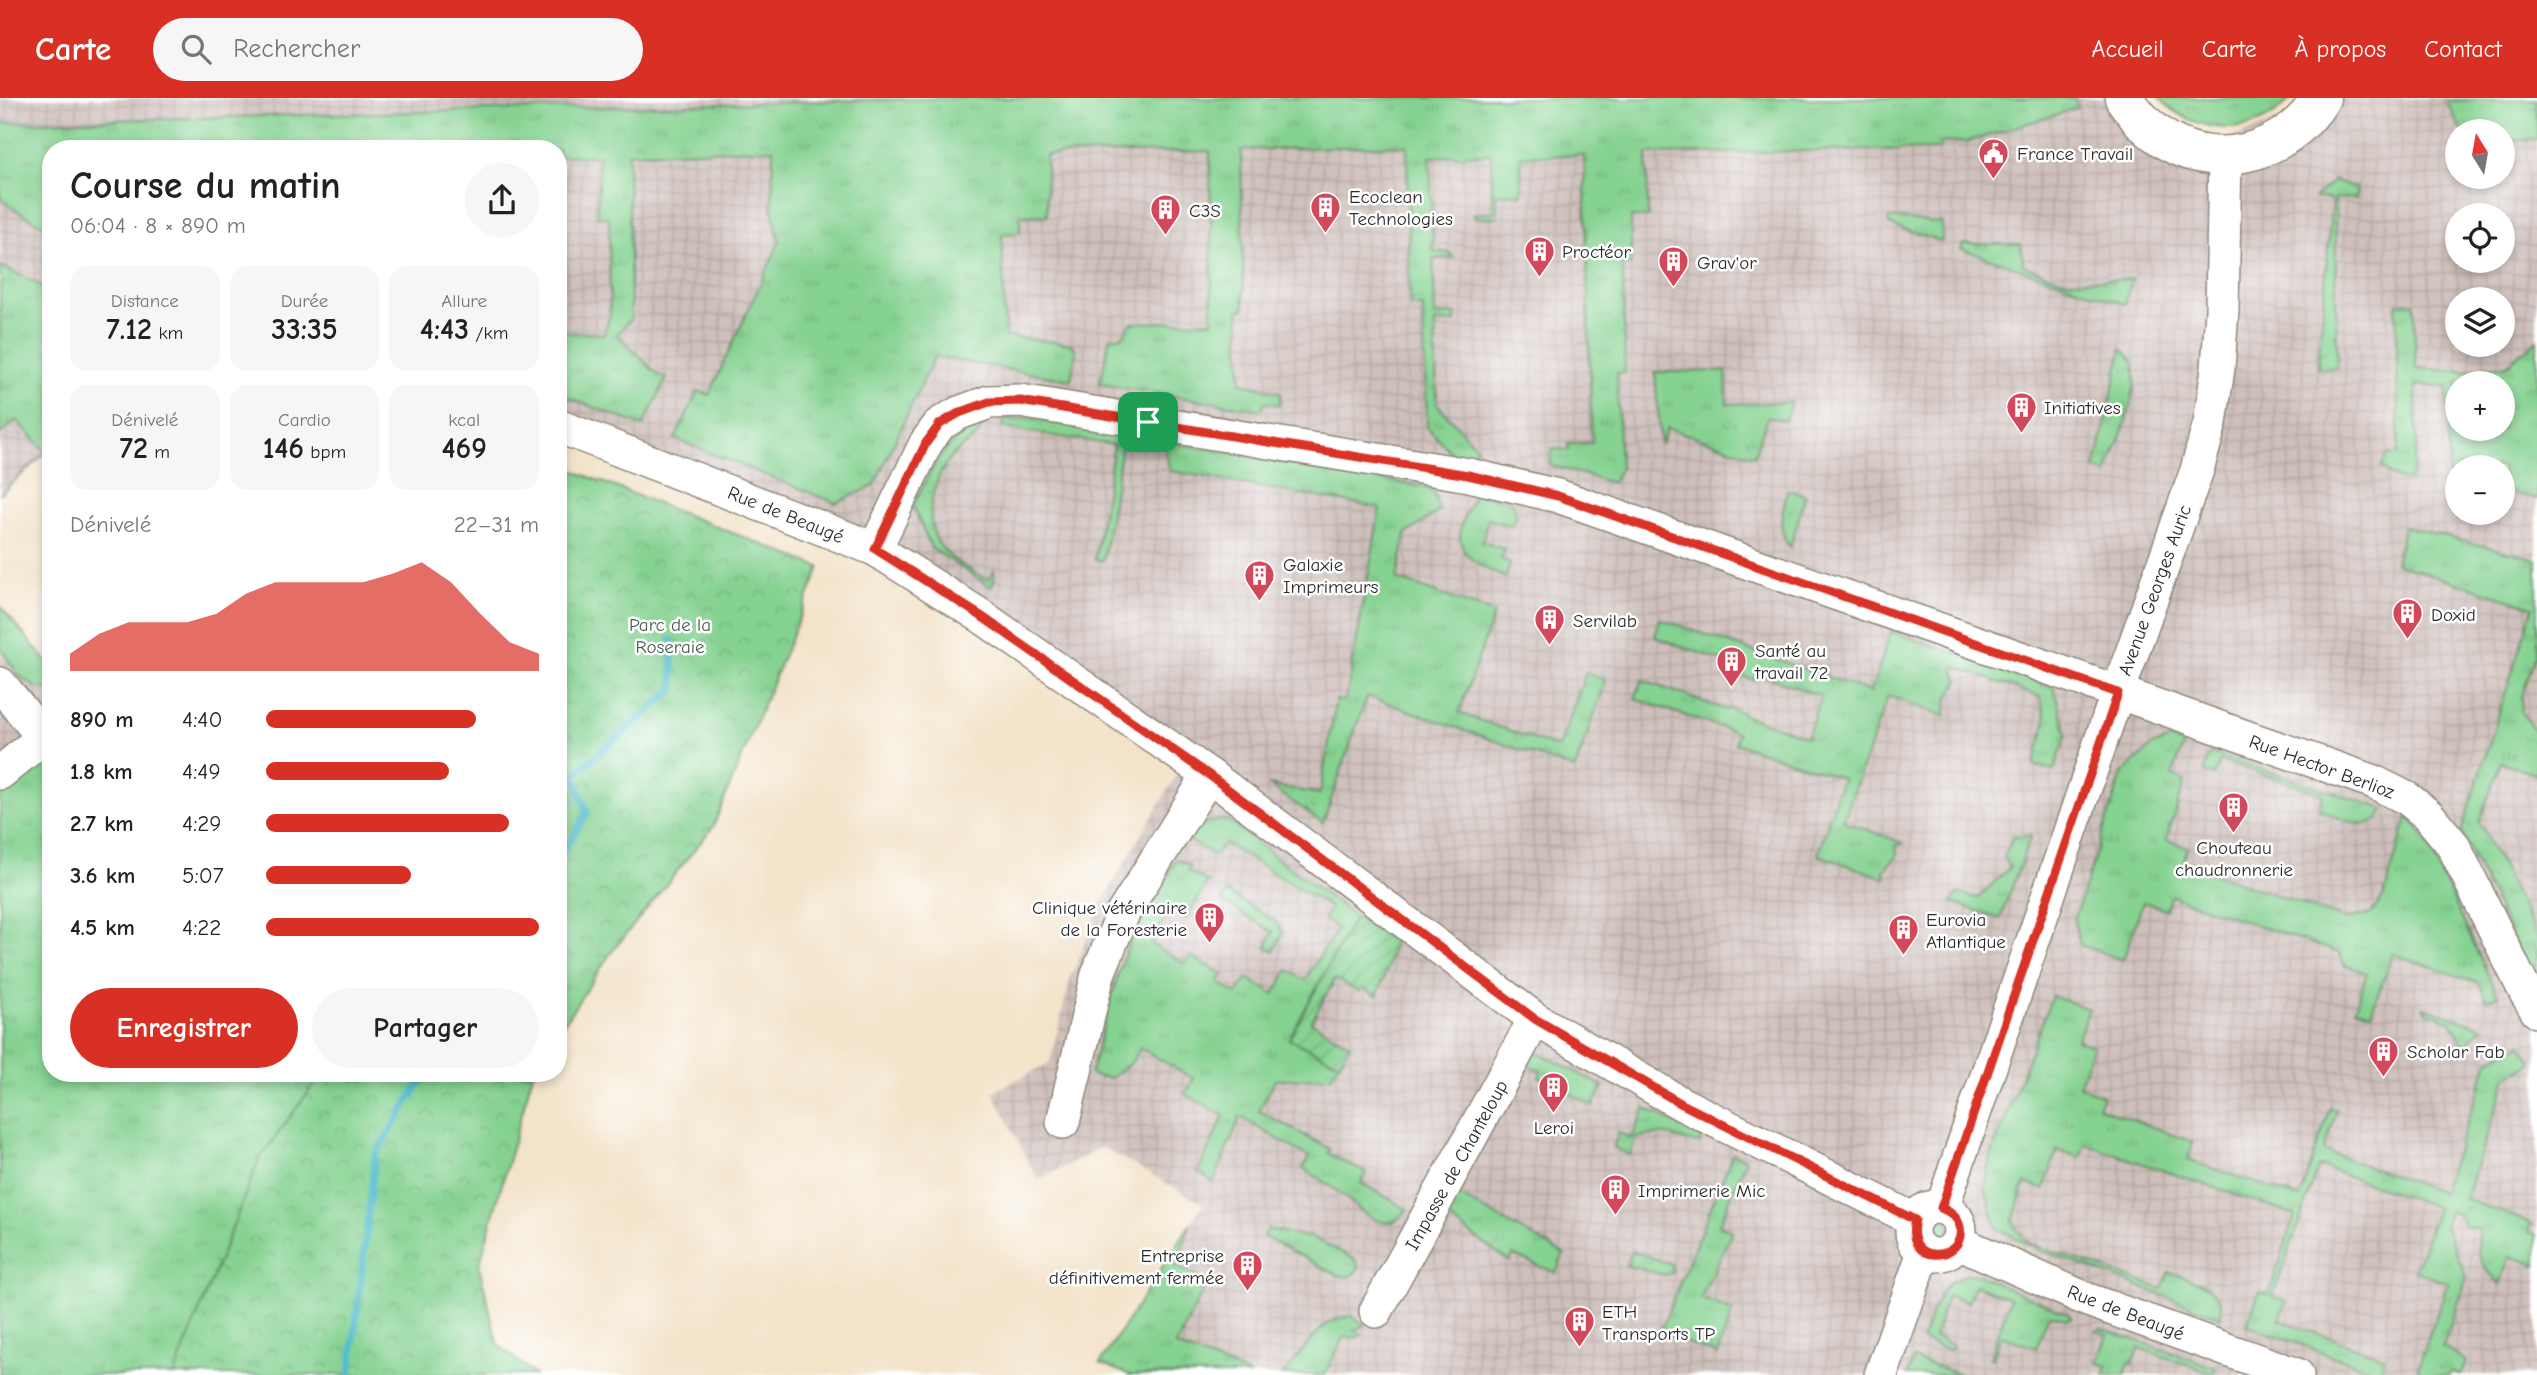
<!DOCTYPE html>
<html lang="fr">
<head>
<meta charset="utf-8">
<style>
  :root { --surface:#fff; --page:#f6f6f6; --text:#222; --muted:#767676; --accent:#d93025 }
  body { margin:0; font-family:"Comic Neue",sans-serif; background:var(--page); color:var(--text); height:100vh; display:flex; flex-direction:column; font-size:26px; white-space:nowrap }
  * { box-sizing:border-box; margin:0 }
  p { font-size:23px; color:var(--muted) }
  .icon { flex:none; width:38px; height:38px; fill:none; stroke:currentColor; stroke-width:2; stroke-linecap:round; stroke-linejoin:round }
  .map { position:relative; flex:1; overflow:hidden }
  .panel { position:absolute; left:42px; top:42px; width:525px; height:942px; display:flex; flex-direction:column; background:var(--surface); border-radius:28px; box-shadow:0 4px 10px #0003 }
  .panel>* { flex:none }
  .needle { width:46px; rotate:349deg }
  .tools { position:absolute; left:2445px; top:21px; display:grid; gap:14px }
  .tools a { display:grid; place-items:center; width:70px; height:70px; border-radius:50%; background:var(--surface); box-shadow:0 4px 10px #0003; font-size:35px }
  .pin { position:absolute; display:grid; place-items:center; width:60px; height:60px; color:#fff; margin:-30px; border-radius:14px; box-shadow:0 4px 10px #0006 }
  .round { display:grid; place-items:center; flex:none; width:74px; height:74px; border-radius:37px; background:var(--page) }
  .headline { display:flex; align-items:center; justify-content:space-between; height:119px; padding:0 28px }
  h1 { font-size:38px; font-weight:700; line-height:52px }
  .stats { display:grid; grid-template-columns:repeat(3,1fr); gap:10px; height:119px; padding:7px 28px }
  .stats div { display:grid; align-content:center; border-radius:18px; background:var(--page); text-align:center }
  .stats b { font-size:30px; font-weight:700 }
  .stats small { font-size:19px; font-weight:400 }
  .stats p { font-size:19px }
  .chart { height:196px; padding:14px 28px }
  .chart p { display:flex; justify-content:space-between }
  .chart svg { width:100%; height:126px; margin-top:7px; fill:var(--accent); opacity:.7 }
  .primary-button { display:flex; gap:14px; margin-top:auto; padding:14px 28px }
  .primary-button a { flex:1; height:80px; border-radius:42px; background:var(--accent); color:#fff; font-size:28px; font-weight:700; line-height:80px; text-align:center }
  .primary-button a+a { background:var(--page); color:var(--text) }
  ul { padding:0 28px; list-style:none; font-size:23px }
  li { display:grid; grid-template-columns:112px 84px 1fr; align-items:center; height:52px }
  li i { height:18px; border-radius:9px; background:var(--accent) }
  header { display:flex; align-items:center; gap:42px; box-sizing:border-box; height:98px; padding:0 35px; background:var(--accent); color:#fff }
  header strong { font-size:33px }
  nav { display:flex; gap:38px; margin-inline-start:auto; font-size:24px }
  .search { width:490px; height:63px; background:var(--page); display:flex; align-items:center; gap:18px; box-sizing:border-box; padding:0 24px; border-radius:38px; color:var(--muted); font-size:26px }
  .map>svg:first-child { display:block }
</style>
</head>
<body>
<header>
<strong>Carte</strong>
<div class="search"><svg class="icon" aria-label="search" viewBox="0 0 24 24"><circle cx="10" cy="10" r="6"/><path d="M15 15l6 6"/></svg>Rechercher</div>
<nav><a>Accueil</a><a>Carte</a><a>À propos</a><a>Contact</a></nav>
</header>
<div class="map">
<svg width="2537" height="1277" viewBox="0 0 2537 1277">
  <defs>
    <pattern id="industrial-grid" width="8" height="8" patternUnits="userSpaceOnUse" patternTransform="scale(1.75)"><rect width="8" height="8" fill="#cfc0bb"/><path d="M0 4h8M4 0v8" fill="none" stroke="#b2a5a1"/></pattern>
    <pattern id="grass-tufts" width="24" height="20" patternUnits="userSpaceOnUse" patternTransform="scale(1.75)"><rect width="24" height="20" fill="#85d291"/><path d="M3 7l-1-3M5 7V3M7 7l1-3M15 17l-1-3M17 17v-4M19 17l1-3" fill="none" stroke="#73b47d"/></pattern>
    <pattern id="park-crowns" width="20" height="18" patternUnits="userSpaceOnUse" patternTransform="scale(1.75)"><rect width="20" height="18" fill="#85d291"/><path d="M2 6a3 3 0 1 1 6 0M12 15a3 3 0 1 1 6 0" fill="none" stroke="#73b47d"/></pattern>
    <pattern id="garden-furrows" width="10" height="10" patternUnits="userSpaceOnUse" patternTransform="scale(1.75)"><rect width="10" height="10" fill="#85d291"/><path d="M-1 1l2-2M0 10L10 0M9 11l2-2" fill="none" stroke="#73b47d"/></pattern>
  </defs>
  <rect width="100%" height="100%" fill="#fff"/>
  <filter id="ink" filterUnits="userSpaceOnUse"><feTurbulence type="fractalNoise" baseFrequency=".0143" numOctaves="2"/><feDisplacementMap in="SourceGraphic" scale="14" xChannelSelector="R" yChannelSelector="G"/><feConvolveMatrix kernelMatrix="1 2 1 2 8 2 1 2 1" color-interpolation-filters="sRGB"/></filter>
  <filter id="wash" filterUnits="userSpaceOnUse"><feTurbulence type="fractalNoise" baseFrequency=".00686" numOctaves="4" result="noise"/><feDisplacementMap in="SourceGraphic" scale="28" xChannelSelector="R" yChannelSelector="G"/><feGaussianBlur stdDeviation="1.57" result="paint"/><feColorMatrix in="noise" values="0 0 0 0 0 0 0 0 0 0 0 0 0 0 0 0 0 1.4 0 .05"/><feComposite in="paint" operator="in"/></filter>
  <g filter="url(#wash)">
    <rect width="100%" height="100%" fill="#f3e3c9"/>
    <g fill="url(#industrial-grid)" fill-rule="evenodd">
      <path d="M0,0h2124l72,54 139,-54h202v1277h-1408l-29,-12 103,-159 -101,-57 -64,33 -45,-88 57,-29 21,-87 32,-76 83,-141 -257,-178 -371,-154v-278h-507v300l-51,46zM2457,33h45v46h-45zM2457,117h45v46h-45zM2457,201h45v46h-45zM2457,285h45v46h-45zM2457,369h45v46h-45z"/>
      <path d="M0,512l51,62v59l-51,42z"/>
    </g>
    <g fill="url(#grass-tufts)" stroke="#587e5e" stroke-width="2" fill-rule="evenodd">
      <path d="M951,0h1124l2,10 -110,34 -27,1v6l-293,5 1,63h-17v48l-8,1 2,107h-8l3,96 -7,14 -63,-18 2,-16 17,1 -1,-6 24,-1 -8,-288 -63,1 1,38h-25v23l-19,1 -5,-4 20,-2 -2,-58 -61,3 3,94 17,2 3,5 -20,1 2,56 20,-1v8l-20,1 2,81 40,44 -16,15 -34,-36 -4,-120h-13l-3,-162 -166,5 3,159 -5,1 2,72 40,11 -2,12 -15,-3 -2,8 -162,-26 10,-47h11l11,-14 80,-2 -2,-170 -164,4 1,60 -27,1v17l-18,1 3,102 67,8 4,7 -5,29 -137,-23 -60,129 -38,17 -161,-64 23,-48 11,4 71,-154 -8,-31 1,-61 -145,4 3,166 -14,15 41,41 9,3 -24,48 -85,-32v-53l4,-9 42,2 6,-20 -1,-96 -12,-2 2,-60h-41v-7h-507v81l-42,-24 -9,-9v-74z"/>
      <path d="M2159,0h132c-36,42 -94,38 -132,0z"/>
      <path d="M2537,1v41l-34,1 -1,-10h-40l-16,-30z"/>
      <path d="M2334,82l22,8v10l-21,1 2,169h-19l14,-169 -17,-1z"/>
      <path d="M1888,120l54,5v19l-54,-18z"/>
      <path d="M1963,146h58l2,21 40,15 69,-1 -7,25 -164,-55z"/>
      <path d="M0,168l51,24v158l-51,46 46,-42 -29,-32 -17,14z"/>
      <path d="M2414,205l2,65 48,3 43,-6 30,-25v159l-34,-9 -1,-23h-45v11l-8,-2 -2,-90 -31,-1 1,59 -7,37 -17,-4 -12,-10 6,-12 12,-1 -3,-150zM2457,285h45v46h-45z"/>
      <path d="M2122,250c5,5 11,10 12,18 6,27 -18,82 -28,108l-11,-5z"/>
      <path d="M1726,273l1,33 64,-2 -6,19 -17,-5 -14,40 -87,-28 -6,17 -6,-73z"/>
      <path d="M1029,320l95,17 -21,126 -8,-2 19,-114 -110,-17v-9z"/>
      <path d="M983,326c-4,16 -19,19 -29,30 -25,27 -35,78 -3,103 11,9 25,16 37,23l6,-10 1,9 -4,8 -60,-39 -18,-42c17,-35 31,-68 70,-82z"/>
      <path d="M1163,343l261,46 10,6 5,18 -33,23 -9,45 97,34 -35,100 100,35 27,-76 20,8 -31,89 -208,-73 -44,127 -54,-38 51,9 16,-94 8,1 4,-11 32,-182 -210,-37z"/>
      <path d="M1788,392l17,5 -15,53c-14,-20 -8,-36 -2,-58z"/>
      <path d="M1475,396l37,8 4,12 -4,12 -24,-7 -6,23 22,7 -3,10 9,4 -4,15c-49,-21 -58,-34 -31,-84z"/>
      <path d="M2404,428l133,33v93l-16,46 1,14 15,24v39l-36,-13 -22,60 58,114v52l-76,-156 72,-225 -138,-44z"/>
      <path d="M0,508l51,60v22h-14l-18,-12 -19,-29z"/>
      <path d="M1660,521l211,73 20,-61 163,56 13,47 -13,37 -20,-6 12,-44 -6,-24 -84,-30 -2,3 5,11 -11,16 -3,19 -57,-20 -45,125 61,22 -8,3 1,10 -13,14 1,8 -67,-23 24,-77 -107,-35 3,-10 -103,-34 7,-19 85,30 2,-2 14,5v2l64,22 14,-41 -64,-23 -3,7 -14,-5 2,-7 -87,-31z"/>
      <path d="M51,633v342h271l-63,87 -85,215h-174v-602z"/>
      <path d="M2170,641l14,5 -12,32 13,5 -19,59 22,7 -5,16 162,56 26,-5 13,-18 23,-79 10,9 9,15 72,155 -12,4 -7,-17 -86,-29 -22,59 -15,-5 11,-35 -23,-8 -4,-12 -169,-57 -5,13 -23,-7 -20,58 -43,-15 -6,-25 48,-146 30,-28z"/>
      <path d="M2210,654l174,57c-11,29 -44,8 -65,1l4,-16 -103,-34 -6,16 -10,-4z"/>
      <path d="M1227,722l128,97 -66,122 50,24 -8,14 -56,3 -16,31 71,38 -2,4 38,20 -5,10 46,26c-5,6 -9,12 -17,13 -19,4 -36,-20 -50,-29 -12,-9 -25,-17 -37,-25l6,-11 -69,-40 -26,65 -16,-10 26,-56 -39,-22 9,-15 -54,-31 -9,15 -21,15 -20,-3 28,-101 11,-31 48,-84 13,7 -2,5 20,11 -22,37 -16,-9 -19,34 34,20 5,-8 33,18 -5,9 19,11 10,-16 27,16 14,-24 17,10 32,-51 -13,-9 6,-13 -106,-64 -9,13 -27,-16 11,-17z"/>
      <path d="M2031,738l-31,83 -48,-17 6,-9 20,5 32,-31 -6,-10 9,-20z"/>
      <path d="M1227,794l48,29 8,12 -9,18 -8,-4 7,-15 -52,-31z"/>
      <path d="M2052,898l37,13 -12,31 16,6 -14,40 24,9 -5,12 95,35 -5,18 112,38 30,-90 7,2 -13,41 118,41 47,-132 33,-16 11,19 -26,14 -42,122 67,24 -3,9 8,3v30l-27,-9 -10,28c-19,-19 -26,-28 -21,-55l-14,-3 -6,-12 -10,-3 -4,14 22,53 -24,68 23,15 -5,14 -10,-4 -2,4h-29l-2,-8 30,-84 -33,-12 22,-64 -118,-41 -46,130 13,5 -6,19 104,37 -5,16 -132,-48 12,-33 10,2 26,-79 -210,-71 -5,13 -23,-7 -13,39 -19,-6 -12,38 4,8 12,14 133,46 7,-17c23,8 57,13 52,45l-183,-68 -41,-21 -12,-40 4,-27z"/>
      <path d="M2424,909l59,20 -19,19 -13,-25 -24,-9z"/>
      <path d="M1535,955h5l63,33 -10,20 -54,-29 2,-6 -14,-7z"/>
      <path d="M1645,1010l55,28v7c-9,1 -18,-4 -28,-7 -12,-3 -24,-1 -36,2l-6,17 -17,-8 6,-14 13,5z"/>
      <path d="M1733,1055l13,7 -27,65 13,6 -31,67 32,13 -16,44 -57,-23z"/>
      <path d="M1456,1096l108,60 -8,19 -43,-18 -3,7 -66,-47z"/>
      <circle cx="1937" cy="1133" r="13"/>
      <path d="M1191,1125l-15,44 22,9 -3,11 8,3 -27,56 75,29h-122l-29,-12z"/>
      <path d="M1267,1131l47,9 42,22 3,8 -6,7 -8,2 -8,-2 -74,-39z"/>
      <path d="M1632,1153l39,13 2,8 -9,3 -38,-10z"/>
      <path d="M1970,1176l8,1 91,39 2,4 -4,1 -18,-5 -13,34 -35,-12 -8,23 -3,-1 20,-60 -35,-13 -7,17 -20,-7 -14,42 17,7 2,4 -5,2 -26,-10c10,-27 15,-60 48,-66z"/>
      <path d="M1351,1218l14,9 -11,5 8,4 -7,4 -11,-1 -20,38h-42c22,-20 35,-57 69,-59z"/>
      <path d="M2100,1230l116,40 -2,6 -75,-26 -6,15 -4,-1 -4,13h-21l3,-9 -10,-4 10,-27 -11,-4z"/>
      <path d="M1914,1261l49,16h-56z"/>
    </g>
    <g fill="url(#park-crowns)" stroke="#587e5e" stroke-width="2">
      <path d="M569,371l251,98 -107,260 -103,127 -52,78v-527z"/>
      <path d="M322,975h211l-54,193 19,79 37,30h-361l85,-215z"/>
    </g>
    <path fill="url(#garden-furrows)" stroke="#587e5e" stroke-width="2" d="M1355,819l38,24 -5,25 -11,30 -15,-8 -3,4 -24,-13 -24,43 39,22 -11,19 -50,-24z"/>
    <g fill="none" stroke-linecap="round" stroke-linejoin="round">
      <g stroke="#52bcce" stroke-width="7">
        <path d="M558,762l29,-47 -13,-38 100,-86 -3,-49"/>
        <path d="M350,1277l25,-220 51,-82"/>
      </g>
    </g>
  </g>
  <g filter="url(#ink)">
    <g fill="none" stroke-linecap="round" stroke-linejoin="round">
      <defs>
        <g id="minor">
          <path d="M558,328l317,123 106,67 228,159 326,244 147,85 233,116"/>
          <path d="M875,451l51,-106 14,-19 19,-11 30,-11 31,-1 449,74 89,21 816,286 34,17 21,17 24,29 72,146 12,20"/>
          <path d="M0,586l43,53"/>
          <path d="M0,675l51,-42"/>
          <path d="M1063,1024l35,-148 25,-61 86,-138"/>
          <circle cx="1936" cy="1133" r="24"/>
          <path d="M1942,1110l165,-485 90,-253 13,-47 8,-55 4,-58 3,-154"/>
          <path d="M1958,1144l130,58 209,75"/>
          <path d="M1376,1213l159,-292"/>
          <path d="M1881,1277l43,-123"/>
        </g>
        <path id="major" d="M2124,0c10,14 19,26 33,36 53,41 131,20 164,-36"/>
      </defs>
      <use href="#minor" stroke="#8f877a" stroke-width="36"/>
      <use href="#major" stroke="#8f877a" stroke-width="41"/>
      <use href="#minor" stroke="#fff" stroke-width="33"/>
      <use href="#major" stroke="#fff" stroke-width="38"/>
    </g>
  </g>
  <g fill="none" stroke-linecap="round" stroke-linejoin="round" filter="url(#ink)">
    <defs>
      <path id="route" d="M1020,303l448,74 90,21 560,197 -177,515c10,4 17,9 19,19 6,36 -57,39 -45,-7l-233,-116 -147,-85 -326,-244 -228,-159 -106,-67 51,-106 14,-19 19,-11 30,-11z"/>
    </defs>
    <use href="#route" stroke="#fff" stroke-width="14"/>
    <use href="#route" stroke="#d93025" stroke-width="9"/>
  </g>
  <defs>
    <symbol id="civic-pin" viewBox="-11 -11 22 30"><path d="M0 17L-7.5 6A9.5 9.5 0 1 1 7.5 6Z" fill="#d1495b" stroke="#fff"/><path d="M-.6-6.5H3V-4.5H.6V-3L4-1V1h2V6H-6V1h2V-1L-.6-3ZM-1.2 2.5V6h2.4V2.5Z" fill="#fff"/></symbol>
    <symbol id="building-pin" viewBox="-11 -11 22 30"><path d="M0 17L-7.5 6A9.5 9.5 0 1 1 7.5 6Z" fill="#d1495b" stroke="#fff"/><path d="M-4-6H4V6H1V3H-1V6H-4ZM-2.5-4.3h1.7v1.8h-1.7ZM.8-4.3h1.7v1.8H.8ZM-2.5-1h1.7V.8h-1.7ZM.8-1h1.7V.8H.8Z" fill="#fff"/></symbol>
  </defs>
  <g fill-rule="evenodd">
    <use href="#civic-pin" x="1976" y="38" width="35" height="47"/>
    <use href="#building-pin" x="1308" y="92" width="35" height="47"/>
    <use href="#building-pin" x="1148" y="94" width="35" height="47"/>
    <use href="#building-pin" x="1522" y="136" width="35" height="47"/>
    <use href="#building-pin" x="1656" y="146" width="35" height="47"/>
    <use href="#building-pin" x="2004" y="292" width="35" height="47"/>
    <use href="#building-pin" x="1242" y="460" width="35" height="47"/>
    <use href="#building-pin" x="2390" y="498" width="35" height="47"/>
    <use href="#building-pin" x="1532" y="504" width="35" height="47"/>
    <use href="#building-pin" x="1714" y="546" width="35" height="47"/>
    <use href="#building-pin" x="2216" y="692" width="35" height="47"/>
    <use href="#building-pin" x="1192" y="802" width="35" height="47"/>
    <use href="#building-pin" x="1886" y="814" width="35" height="47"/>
    <use href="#building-pin" x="2366" y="936" width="35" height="47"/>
    <use href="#building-pin" x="1536" y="972" width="35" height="47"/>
    <use href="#building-pin" x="1598" y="1074" width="35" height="47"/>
    <use href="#building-pin" x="1230" y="1150" width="35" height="47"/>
    <use href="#building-pin" x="1562" y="1206" width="35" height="47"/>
  </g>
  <g text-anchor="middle" stroke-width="5" stroke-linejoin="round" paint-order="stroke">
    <g font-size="19" fill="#2b2b2b" stroke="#fff" text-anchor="start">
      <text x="2017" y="62">France Travail</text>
      <text x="1349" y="105">Ecoclean<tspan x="1349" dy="22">Technologies</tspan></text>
      <text x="1189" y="119">C3S</text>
      <text x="1562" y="160">Proctéor</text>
      <text x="1697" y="171">Grav'or</text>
      <text x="2044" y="316">Initiatives</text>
      <text x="1283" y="473">Galaxie<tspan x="1283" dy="22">Imprimeurs</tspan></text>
      <text x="2431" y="523">Doxid</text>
      <text x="1573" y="529">Servilab</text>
      <text x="1755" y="559">Santé au<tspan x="1755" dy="22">travail 72</tspan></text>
      <text x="2234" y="756" text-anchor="middle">Chouteau<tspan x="2234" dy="22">chaudronnerie</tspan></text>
      <text x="1187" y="816" text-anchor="end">Clinique vétérinaire<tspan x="1187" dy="22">de la Foresterie</tspan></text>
      <text x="1926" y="828">Eurovia<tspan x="1926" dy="22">Atlantique</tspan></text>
      <text x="2407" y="960">Scholar Fab</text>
      <text x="1554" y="1036" text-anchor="middle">Leroi</text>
      <text x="1638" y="1099">Imprimerie Mic</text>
      <text x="1224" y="1164" text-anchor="end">Entreprise<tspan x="1224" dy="22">définitivement fermée</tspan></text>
      <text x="1602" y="1220">ETH<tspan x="1602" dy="22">Transports TP</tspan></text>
    </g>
    <g font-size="19" fill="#2b2b2b" stroke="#fff">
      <text transform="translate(786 416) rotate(22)" y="7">Rue de Beaugé</text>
      <text transform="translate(2154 492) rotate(-70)" y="7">Avenue Georges Auric</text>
      <text transform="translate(2322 668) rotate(20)" y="7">Rue Hector Berlioz</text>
      <text transform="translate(1456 1067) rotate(-61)" y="7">Impasse de Chanteloup</text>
      <text transform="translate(2126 1214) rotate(21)" y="7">Rue de Beaugé</text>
    </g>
    <g font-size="19" fill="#465d4a" stroke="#fff">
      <text x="670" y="533">Parc de la<tspan x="670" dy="22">Roseraie</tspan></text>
    </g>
  </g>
</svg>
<div class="tools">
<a><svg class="needle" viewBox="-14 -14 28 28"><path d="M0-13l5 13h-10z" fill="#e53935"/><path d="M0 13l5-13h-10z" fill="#767676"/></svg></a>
<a><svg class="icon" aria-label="locate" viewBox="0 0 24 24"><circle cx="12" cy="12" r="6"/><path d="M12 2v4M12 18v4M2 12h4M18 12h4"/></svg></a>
<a><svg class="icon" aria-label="layers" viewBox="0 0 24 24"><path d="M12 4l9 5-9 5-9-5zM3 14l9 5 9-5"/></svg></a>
<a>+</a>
<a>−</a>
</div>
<div class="pin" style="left:1148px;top:324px;background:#1e9e55"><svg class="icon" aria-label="arrive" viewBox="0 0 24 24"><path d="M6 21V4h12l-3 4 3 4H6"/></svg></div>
<section class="panel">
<div class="headline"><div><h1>Course du matin</h1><p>06:04 · 8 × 890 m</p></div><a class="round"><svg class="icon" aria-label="share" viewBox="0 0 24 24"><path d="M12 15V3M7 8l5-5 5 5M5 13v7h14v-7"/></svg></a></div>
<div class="stats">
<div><p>Distance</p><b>7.12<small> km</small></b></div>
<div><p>Durée</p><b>33:35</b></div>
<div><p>Allure</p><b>4:43<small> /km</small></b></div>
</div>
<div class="stats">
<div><p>Dénivelé</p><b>72<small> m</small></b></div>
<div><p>Cardio</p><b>146<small> bpm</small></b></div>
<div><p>kcal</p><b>469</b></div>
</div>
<div class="chart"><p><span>Dénivelé</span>22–31 m</p>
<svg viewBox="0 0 160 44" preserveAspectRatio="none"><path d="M0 44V38L10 31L20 27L30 27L40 27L50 24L60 17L70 13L80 13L90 13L100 13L110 10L120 6L130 13L140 24L150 34L160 38V44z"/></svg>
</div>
<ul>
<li><b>890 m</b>4:40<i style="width:77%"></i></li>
<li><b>1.8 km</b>4:49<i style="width:67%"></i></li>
<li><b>2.7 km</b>4:29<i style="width:89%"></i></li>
<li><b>3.6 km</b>5:07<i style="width:53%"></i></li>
<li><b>4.5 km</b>4:22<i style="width:100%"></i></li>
</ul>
<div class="primary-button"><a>Enregistrer</a><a>Partager</a></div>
</section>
</div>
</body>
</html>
